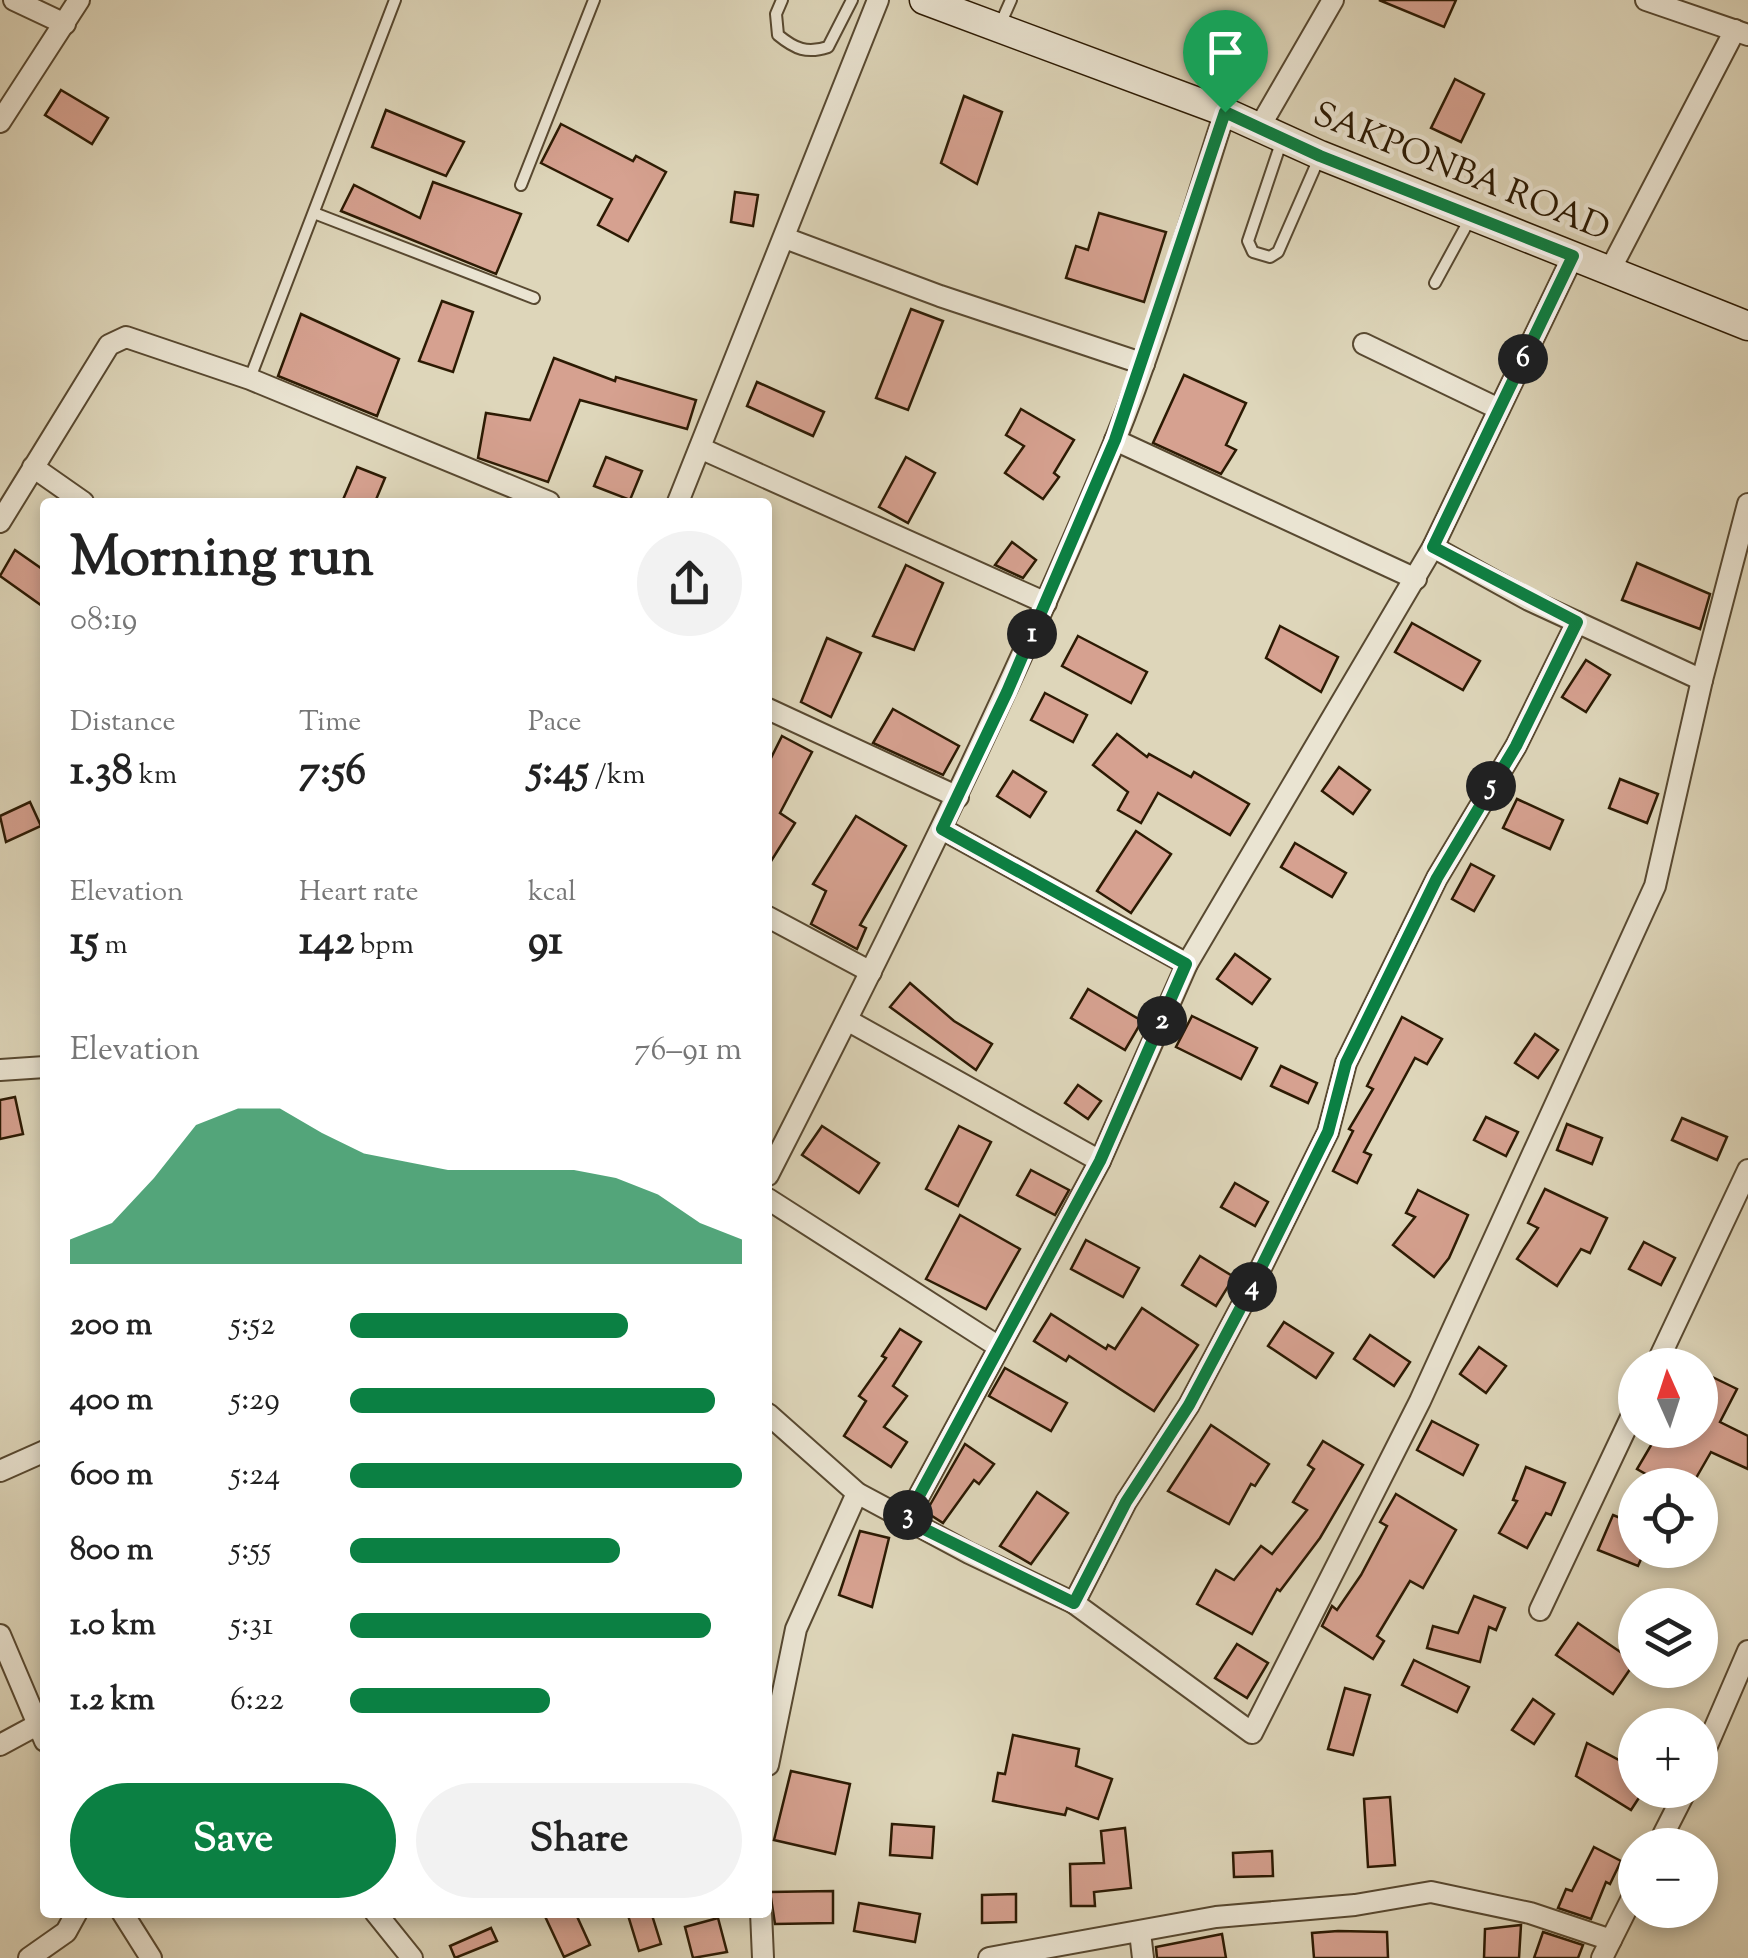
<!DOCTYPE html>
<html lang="en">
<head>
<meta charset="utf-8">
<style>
  :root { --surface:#fff; --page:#f2f2f2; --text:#222; --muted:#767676; --accent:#0b8043 }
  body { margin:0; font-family:"Sorts Mill Goudy",serif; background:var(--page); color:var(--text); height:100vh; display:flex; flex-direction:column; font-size:38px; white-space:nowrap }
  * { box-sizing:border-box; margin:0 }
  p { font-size:32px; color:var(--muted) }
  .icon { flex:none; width:55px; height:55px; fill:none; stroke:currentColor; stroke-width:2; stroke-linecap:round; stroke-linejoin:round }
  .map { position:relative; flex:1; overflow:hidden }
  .panel { position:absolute; left:40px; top:498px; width:732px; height:1420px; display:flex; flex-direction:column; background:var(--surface); border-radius:10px; box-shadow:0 5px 15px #0003 }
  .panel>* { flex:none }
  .needle { width:65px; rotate:357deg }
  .tools { position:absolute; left:1618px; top:1348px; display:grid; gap:20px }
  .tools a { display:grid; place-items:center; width:100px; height:100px; border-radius:50%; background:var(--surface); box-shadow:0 5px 15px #0003; font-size:50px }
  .pin { position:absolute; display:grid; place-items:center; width:85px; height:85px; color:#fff; margin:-102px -42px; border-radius:50% 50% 50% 0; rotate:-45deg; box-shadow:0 0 10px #0007 }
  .pin .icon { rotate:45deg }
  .km { position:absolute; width:50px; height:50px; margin:-25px; border-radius:50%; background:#222; color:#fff; font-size:28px; line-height:50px; text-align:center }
  .round { display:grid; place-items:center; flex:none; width:105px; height:105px; border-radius:52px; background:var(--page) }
  .summary { display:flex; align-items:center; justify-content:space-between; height:170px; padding:0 30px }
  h1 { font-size:55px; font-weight:800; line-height:75px }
  .metrics { display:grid; grid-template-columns:repeat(3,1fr); gap:15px; height:170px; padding:10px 30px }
  .metrics div { display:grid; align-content:center }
  .metrics b { font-size:42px; font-weight:800 }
  .metrics small { font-size:28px; font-weight:400 }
  .metrics p { font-size:28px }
  .chart { height:280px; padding:20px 30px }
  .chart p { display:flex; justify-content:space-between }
  .chart svg { width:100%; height:180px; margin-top:10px; fill:var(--accent); opacity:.7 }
  .action { display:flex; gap:20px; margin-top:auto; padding:20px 30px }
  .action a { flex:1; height:115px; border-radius:60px; background:var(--accent); color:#fff; font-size:40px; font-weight:800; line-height:115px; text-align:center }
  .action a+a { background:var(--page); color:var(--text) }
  ul { padding:0 30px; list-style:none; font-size:32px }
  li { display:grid; grid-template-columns:160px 120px 1fr; align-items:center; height:75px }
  li i { height:25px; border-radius:12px; background:var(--accent) }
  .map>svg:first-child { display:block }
</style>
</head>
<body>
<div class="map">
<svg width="1748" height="1958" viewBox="0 0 1748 1958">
  <rect width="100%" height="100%" fill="#ded6ba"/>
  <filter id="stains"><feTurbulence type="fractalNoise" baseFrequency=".002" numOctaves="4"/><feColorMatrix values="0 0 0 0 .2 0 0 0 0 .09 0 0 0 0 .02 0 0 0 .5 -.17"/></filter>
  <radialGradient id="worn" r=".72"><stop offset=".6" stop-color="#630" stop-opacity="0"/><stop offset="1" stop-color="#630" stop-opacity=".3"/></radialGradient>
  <g fill="#d6a190" stroke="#2c1a03" stroke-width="2.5">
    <path d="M1379,0h77l-12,27z"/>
    <path d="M1455,79l29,15 -23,48 -30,-14z"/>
    <path d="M61,90l47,28 -16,26 -47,-29z"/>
    <path d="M964,96l38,16 -25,72 -36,-21z"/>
    <path d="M386,110l78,32 -18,34 -74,-29z"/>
    <path d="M561,124l72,37 3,-5 30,16 -38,69 -30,-16 14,-26 -71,-36z"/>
    <path d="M433,182l88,32 -25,60 -155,-63 13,-26 66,33z"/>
    <path d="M735,192l23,3 -5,31 -22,-4z"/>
    <path d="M1099,213l67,19 -22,70 -78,-24 10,-32 12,4z"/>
    <path d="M442,301l31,11 -20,60 -34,-11z"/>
    <path d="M911,309l32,12 -35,89 -32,-12z"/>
    <path d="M301,314l98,45 -22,57 -99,-40z"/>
    <path d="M554,358l61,23 1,-4 80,23 -9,29 -107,-29 -32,82 -70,-24 8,-45 44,7z"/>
    <path d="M1184,375l62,28 -20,42 10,5 -15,24 -68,-31z"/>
    <path d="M757,382l67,30 -11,24 -66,-30z"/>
    <path d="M1021,409l53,31 -20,33 5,4 -16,22 -38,-26 19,-27 -18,-11z"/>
    <path d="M606,457l36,14 -12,29 -36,-14z"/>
    <path d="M906,457l29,16 -27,50 -29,-16z"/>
    <path d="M357,467l28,11 -10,24h-33z"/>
    <path d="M1012,542l24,18 -13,18 -28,-13z"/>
    <path d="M15,550l30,21v37l-45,-32z"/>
    <path d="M1637,563l73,31 -10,35 -78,-29z"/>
    <path d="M906,565l37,18 -29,67 -41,-14z"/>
    <path d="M1412,623l68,38 -17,29 -68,-38z"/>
    <path d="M1280,626l58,31 -17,35 -55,-34z"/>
    <path d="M1078,636l69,36 -16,31 -69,-37z"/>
    <path d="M827,638l34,15 -30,64 -30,-15z"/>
    <path d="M1586,660l24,15 -24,37 -24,-15z"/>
    <path d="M1045,693l42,22 -14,27 -42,-22z"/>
    <path d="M893,709l66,37 -16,29 -70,-32z"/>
    <path d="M1117,734l30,23 2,-3 42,23 3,-5 55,32 -19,31 -72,-42 -17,30 -23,-13 10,-18 -35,-27z"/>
    <path d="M782,736l30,16 -32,61 15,10 -27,43v-102z"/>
    <path d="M1339,767l31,23 -17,24 -31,-23z"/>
    <path d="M1013,771l33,21 -16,25 -33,-21z"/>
    <path d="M1620,779l38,15 -11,29 -38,-15z"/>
    <path d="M1517,799l46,21 -13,29 -47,-21z"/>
    <path d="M30,802l11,24 -35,16 -6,-26z"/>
    <path d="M856,816l50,30 -46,79 6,3 -9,21 -46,-25 15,-33 -13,-7z"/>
    <path d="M1136,831l35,23 -40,59 -34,-22z"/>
    <path d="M1295,843l51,30 -14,24 -51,-30z"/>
    <path d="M1471,864l23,12 -20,35 -22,-12z"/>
    <path d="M1235,954l35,25 -18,25 -35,-25z"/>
    <path d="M910,983l44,38 38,23 -16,26 -86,-63z"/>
    <path d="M1088,989l54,32 -17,29 -54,-32z"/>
    <path d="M1192,1016l65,32 -16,31 -65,-32z"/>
    <path d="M1402,1017l40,22 -15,25 -12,-6 -51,94 7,3 -14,28 -24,-12 20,-40 -4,-2 24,-40 -6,-3z"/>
    <path d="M1535,1034l23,16 -20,28 -23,-15z"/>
    <path d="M1281,1066l36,17 -9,20 -37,-17z"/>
    <path d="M1078,1085l23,16 -13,18 -23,-16z"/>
    <path d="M15,1097l8,37 -23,5v-39z"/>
    <path d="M1486,1117l32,15 -12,24 -32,-16z"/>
    <path d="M1682,1118l45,19 -10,23 -45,-20z"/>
    <path d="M1567,1124l35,14 -10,26 -35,-14z"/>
    <path d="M822,1126l57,37 -20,30 -57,-38z"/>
    <path d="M959,1126l32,16 -33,64 -32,-17z"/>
    <path d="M1031,1170l38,20 -14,25 -38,-20z"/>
    <path d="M1235,1183l33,19 -13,24 -34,-19z"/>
    <path d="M1545,1189l62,29 -17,35 -9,-4 -24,37 -40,-27 21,-31 -10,-5z"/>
    <path d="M1418,1190l50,25 -19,43 -15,19 -41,-32 22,-28 -9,-4z"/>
    <path d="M960,1215l60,34 -34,60 -60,-30z"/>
    <path d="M1086,1240l53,28 -16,29 -52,-28z"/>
    <path d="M1644,1242l31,16 -14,27 -32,-16z"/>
    <path d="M1200,1256l34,21 -18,29 -34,-21z"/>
    <path d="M1142,1308l56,37 -44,66 -85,-55 -3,5 -32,-20 17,-27 55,35 2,-4 7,4z"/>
    <path d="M1284,1322l49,31 -17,25 -48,-32z"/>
    <path d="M900,1329l21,13 -28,44 14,10 -23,31 23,15 -16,25 -47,-31 22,-35 -7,-5 27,-38 -4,-2z"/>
    <path d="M1370,1335l40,27 -16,24 -40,-27z"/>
    <path d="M1479,1347l27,19 -20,27 -26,-19z"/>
    <path d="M1005,1368l62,35 -16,28 -62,-35z"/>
    <path d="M1700,1371l37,18 -17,33 28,14v33l-37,-17 -19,33h-27l-28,-16 23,-39h40z"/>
    <path d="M1432,1421l46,24 -15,30 -46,-25z"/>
    <path d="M1211,1425l58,39 -14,22 -4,-2 -22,40 -61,-33z"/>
    <path d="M1323,1441l40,24 -43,73 -40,53 -3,-2 -25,45 -55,-30 19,-34 18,10 27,-34 11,8 35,-44 -14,-8 21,-33 -6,-4z"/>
    <path d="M965,1444l29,20 -15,20 -5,-4 -31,43 -17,-11z"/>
    <path d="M1526,1467l39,16 -14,32 -5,-2 -19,35 -28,-15 18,-32 -4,-1z"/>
    <path d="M1037,1492l31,21 -37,51 -31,-18z"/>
    <path d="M1396,1494l60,36 -33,58 -13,-7 -33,55 7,5 -11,18 -51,-33 10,-20 5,4 24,-35 26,-49 -7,-4z"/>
    <path d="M1613,1515l22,9v26h10l-7,16 -40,-16z"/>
    <path d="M860,1531l29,7 -17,69 -33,-12z"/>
    <path d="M1474,1596l31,12 -9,22 -7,-3 -9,35 -53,-14 6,-22 25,7z"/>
    <path d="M1578,1623l57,39 -22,32 -57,-39z"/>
    <path d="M1237,1644l31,19 -21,35 -32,-20z"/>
    <path d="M1414,1660l55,27 -12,25 -55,-27z"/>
    <path d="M1345,1688l25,7 -17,60 -25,-6z"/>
    <path d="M1533,1699l21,15 -20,30 -22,-14z"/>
    <path d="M1013,1735l66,14 -3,17 36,13 -14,40 -31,-11 -2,7 -72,-14 5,-28 7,1z"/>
    <path d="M1635,1739v51h9l-13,20 -55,-34 11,-33 34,18z"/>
    <path d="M791,1771l59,13 -15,70 -61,-14z"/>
    <path d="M1390,1797l5,68 -27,2 -4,-68z"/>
    <path d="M892,1824l42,3 -2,31 -42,-3z"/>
    <path d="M1125,1828l6,60 -37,4 1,14h-24l-1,-42 34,-1 -3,-32z"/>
    <path d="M1594,1847l27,14 -11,23 -4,-2 -15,37 -33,-11 8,-19 6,2z"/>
    <path d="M1272,1851l1,25 -39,1 -1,-24z"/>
    <path d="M833,1891v32l-58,1 -5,-32z"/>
    <path d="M1016,1894v28l-34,1v-28z"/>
    <path d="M859,1903l61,11 -5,28 -61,-11z"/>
    <path d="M543,1912h32l15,33 -26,12z"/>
    <path d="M627,1912h24l10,32 -22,7z"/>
    <path d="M718,1918l9,34 -34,6 -8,-31z"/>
    <path d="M1521,1925l-2,33h-35l1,-29z"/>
    <path d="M491,1928l6,13 -42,17 -5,-12z"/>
    <path d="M1338,1931l49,1 1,26h-74l-2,-25z"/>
    <path d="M1543,1932l40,13 -5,13h-44z"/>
    <path d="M1222,1934l4,24h-69l-1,-11z"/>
  </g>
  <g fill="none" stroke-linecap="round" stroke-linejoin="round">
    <defs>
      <g id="lane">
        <path d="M782,0l-6,14 2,21c17,14 29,19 50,12l24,-47"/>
        <path d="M999,27l12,-27"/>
        <path d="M1282,140l-34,101 5,11 17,5 8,-5 42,-96"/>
        <path d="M521,185l73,-185"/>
        <path d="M314,213l220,85"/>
        <path d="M1435,283l36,-66"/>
        <path d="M250,378l145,-378"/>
      </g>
      <g id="street">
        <path d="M14,0l51,24"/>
        <path d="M1646,0l102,35"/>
        <path d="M0,122l79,-122"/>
        <path d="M1259,128l74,-128"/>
        <path d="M785,238l155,58 204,68"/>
        <path d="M1610,270l125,-240"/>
        <path d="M1364,344l135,65"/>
        <path d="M1115,440l301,139"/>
        <path d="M700,448l346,155"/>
        <path d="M33,467l50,35"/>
        <path d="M678,502l200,-502"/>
        <path d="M0,522l109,-177 17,-8 124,42 299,123"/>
        <path d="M1433,547l96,53 173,80"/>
        <path d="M768,709l190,88"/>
        <path d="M942,829l245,135"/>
        <path d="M768,917l103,55"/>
        <path d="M847,1020l253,141"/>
        <path d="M0,1070l45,-3"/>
        <path d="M768,1175c123,-241 243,-482 346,-732 44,-108 75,-221 111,-331"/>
        <path d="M768,1199l231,148"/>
        <path d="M1656,1365l92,-195"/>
        <path d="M768,1414l89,79 112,60 105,50 178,130 168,-332 235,-515 47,-206 46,-176"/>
        <path d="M0,1471l45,-20"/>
        <path d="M906,1520l194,-359 87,-197 246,-417 140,-291"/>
        <path d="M1074,1603l52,-101 63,-97 61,-115 78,-158 18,-69 91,-185 79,-132 61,-124"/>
        <path d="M1540,1610l95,-201"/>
        <path d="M0,1635l45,106"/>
        <path d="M0,1745l37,-20"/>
        <path d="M1700,1762l48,-111"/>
        <path d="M768,1765l28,-136 61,-136"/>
        <path d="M1658,1845l28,-55"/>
        <path d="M122,1912l29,46"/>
        <path d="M375,1912l37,46"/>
        <path d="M761,1912l2,46"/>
        <path d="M1140,1932l3,26"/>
        <path d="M29,1958l37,-26 11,-20"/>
        <path d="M989,1958l227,-41 139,-12 76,-13 99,21 81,27"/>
        <path d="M1602,1958l33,-66"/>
      </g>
      <path id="secondary" d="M924,0l301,112 95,43 428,171"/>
    </defs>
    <use href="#lane" stroke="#584931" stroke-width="14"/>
    <use href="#street" stroke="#584931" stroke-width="24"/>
    <use href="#secondary" stroke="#2c1a03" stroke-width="31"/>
    <use href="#lane" stroke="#eae4d2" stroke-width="10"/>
    <use href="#street" stroke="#eae4d2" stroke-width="20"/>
    <use href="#secondary" stroke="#eae4d2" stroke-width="28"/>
  </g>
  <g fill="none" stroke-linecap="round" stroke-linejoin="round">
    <defs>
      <path id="route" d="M1225,112l95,44 253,100 -140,291 144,75 -61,124 -79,132 -91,185 -18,69 -78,158 -61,115 -63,97 -52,101 -168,-83 194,-359 86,-197 -244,-135 65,-137 108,-252z"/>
    </defs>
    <use href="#route" stroke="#fff" stroke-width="20"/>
    <use href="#route" stroke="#0b8043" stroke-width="12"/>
  </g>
  <g text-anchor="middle" stroke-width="9" stroke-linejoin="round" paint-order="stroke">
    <g font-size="35" fill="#2c1a03" stroke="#eae4d2">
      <text transform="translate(1462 170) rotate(22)" y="12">SAKPONBA ROAD</text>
    </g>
  </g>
  <rect width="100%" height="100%" filter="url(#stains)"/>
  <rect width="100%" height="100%" fill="url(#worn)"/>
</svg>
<div class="tools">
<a><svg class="needle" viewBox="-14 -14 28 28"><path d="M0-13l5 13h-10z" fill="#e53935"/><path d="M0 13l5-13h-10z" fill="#767676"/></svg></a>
<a><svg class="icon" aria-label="locate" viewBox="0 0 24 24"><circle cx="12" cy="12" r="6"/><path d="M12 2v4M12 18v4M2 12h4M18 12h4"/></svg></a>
<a><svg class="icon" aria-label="layers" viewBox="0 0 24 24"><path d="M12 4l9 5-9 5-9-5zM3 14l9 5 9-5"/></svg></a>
<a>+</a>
<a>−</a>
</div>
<div class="pin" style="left:1225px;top:112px;background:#1e9e55"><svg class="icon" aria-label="arrive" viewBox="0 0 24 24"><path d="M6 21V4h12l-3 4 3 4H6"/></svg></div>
<b class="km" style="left:1032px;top:634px">1</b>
<b class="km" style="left:1162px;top:1021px">2</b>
<b class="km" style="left:908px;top:1515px">3</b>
<b class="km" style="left:1252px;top:1287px">4</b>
<b class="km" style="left:1491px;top:786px">5</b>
<b class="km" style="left:1523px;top:359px">6</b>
<section class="panel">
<div class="summary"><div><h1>Morning run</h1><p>08:19</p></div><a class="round"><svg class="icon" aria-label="share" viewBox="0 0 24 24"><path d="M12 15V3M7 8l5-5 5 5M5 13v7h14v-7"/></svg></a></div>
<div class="metrics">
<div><p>Distance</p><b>1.38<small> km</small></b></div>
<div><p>Time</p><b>7:56</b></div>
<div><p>Pace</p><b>5:45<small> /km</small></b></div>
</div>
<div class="metrics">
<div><p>Elevation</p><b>15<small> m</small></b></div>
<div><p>Heart rate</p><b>142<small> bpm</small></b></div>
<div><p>kcal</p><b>91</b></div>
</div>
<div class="chart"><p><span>Elevation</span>76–91 m</p>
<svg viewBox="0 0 160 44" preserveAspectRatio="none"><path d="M0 44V38L10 34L20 23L30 10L40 6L50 6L60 12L70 17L80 19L90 21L100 21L110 21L120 21L130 23L140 27L150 34L160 38V44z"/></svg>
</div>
<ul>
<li><b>200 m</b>5:52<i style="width:71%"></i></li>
<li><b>400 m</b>5:29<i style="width:93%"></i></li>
<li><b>600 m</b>5:24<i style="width:100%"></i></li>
<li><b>800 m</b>5:55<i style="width:69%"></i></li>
<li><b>1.0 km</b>5:31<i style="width:92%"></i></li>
<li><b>1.2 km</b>6:22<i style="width:51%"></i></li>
</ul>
<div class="action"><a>Save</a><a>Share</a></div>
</section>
</div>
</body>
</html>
